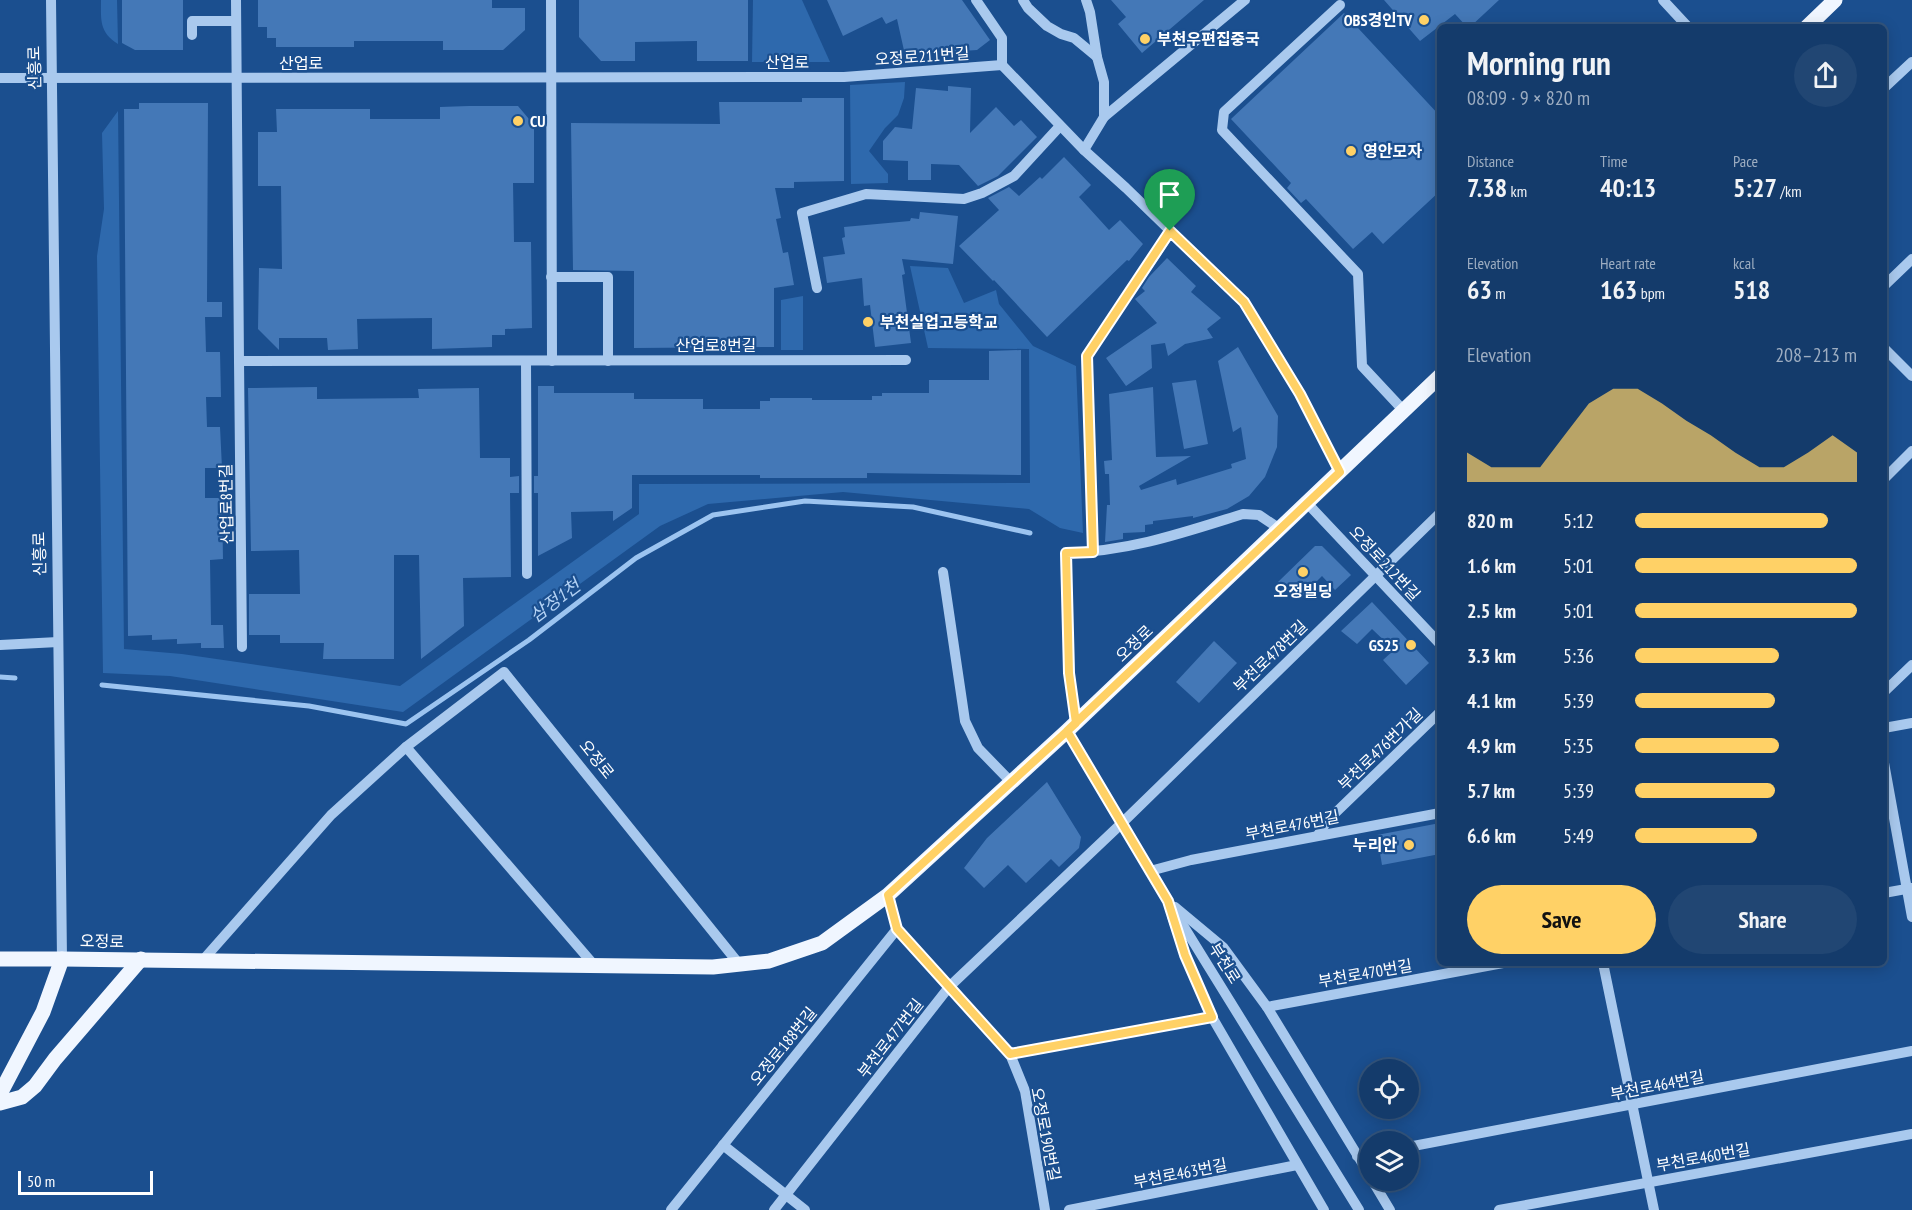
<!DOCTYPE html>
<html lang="en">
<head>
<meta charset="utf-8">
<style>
  :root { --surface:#143b6b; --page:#214673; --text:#f1f3f6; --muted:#9dadc1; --line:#33557e; --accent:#ffd166 }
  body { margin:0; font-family:"PT Sans Narrow","Noto Sans KR",sans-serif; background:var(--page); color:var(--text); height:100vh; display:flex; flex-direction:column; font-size:22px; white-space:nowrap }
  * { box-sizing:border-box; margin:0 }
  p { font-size:20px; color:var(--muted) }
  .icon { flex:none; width:33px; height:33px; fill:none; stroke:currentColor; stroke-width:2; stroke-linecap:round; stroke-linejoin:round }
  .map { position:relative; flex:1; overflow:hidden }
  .drawer { position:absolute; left:1437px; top:24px; width:450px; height:942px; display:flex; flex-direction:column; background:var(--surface); border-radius:9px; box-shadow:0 3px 15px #0003,0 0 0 2px var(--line) }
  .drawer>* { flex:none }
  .controls { position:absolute; left:1359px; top:1059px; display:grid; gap:12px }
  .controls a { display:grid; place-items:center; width:60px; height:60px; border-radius:50%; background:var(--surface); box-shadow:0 3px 15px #0003,0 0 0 2px var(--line); font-size:30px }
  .scale { position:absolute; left:18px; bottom:15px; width:135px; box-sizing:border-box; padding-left:6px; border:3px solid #fff; border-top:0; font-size:16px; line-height:21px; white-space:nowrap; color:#fff; -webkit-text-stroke:4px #1b4f8f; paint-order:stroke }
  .pin { position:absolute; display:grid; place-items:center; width:51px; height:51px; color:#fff; margin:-62px -26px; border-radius:50% 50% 50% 0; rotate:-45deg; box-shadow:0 0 6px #0007 }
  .pin .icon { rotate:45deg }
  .round { display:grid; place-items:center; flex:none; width:63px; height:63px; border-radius:32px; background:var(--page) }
  .overview { display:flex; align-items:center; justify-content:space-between; height:102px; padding:0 30px }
  h1 { font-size:33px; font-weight:800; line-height:45px }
  .metrics { display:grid; grid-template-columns:repeat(3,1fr); gap:9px; height:102px; padding:6px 30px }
  .metrics div { display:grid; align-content:center }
  .metrics b { font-size:26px; font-weight:800 }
  .metrics small { font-size:16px; font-weight:400 }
  .metrics p { font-size:16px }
  .chart { height:168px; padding:12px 30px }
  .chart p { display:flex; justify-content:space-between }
  .chart svg { width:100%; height:108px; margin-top:6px; fill:var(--accent); opacity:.7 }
  .action { display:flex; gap:12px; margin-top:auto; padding:12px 30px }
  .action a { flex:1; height:69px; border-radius:36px; background:var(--accent); color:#111; font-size:24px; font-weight:800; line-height:69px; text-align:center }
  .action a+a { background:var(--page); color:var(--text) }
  ul { padding:0 30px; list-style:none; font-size:20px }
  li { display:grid; grid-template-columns:96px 72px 1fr; align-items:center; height:45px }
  li i { height:15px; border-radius:8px; background:var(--accent) }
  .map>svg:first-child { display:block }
</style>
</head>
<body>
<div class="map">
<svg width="1912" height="1210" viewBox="0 0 1912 1210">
  <rect width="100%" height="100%" fill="#1b4f8f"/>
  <g fill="#2e69ad">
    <path d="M101,0h16l1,44c-19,-12 -17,-24 -17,-44z"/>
    <path d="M753,0h49l28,62h-78z"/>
    <path d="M905,82l-1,16 -6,17 -13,13 -16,23 19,23v9l-37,1 -1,-99z"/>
    <path d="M118,111l6,538 58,5 218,32 239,-172v-30l391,-1 -1,-134 -101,-1 -18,-82 38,2 16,35 32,-13 3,14 34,42 43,20 7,167 -23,-5 -31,-19 -186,-17 -135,12 -48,22 -257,186 -233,-36 -67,-3 -6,-417 7,-47 -2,-76z"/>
    <path d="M803,296v54h-22v-50z"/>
  </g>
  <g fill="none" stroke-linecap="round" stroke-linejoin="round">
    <g stroke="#9cc4f0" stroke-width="5">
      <path d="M0,677l15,1"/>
      <path d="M102,685l207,21 97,18 123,-84 107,-82 77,-43 92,-14 108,6 117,26"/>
    </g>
  </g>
  <g fill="#4478b7">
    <path d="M122,0h61v50h-48l-13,-7z"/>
    <path d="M258,0h234v8h33v22l-22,20h-60v-9h-89v6h-78v-9h-9v-11h-9z"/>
    <path d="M579,0h169v61h-51v-20l-62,1v19h-34l-22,-24z"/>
    <path d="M827,0h135l28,40 -13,10 -72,5 -8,-36 -11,5 -4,-7 -39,19z"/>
    <path d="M1111,0h93l-62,53 -24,-29 8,-7z"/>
    <path d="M1384,0h115l-29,27h-3l-12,-13 -35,27z"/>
    <path d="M1344,13l96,103v75l-57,53 -11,-12 -19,17 -47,-50 -5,4 -14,-15 4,-5 -60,-64z"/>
    <path d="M948,86l23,2 -1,45 26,-26 18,19 7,-6 16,17 -39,39 -20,10 -19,-21 -28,-1v16h-23v-19l-25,-1v-19l12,-14 17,2 4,-41 32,3z"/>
    <path d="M802,98h42v83l-50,1v6h-19l6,30 -5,1 7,34 5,-1 6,33 -20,3v59l-140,1v-77l-61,-1 -2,-147 149,1 -1,-22h83z"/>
    <path d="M139,103h69l-1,199h15v15h-17l1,35h14l1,45h-15l1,30h13l2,41h-17v30h17l1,61 -13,1 1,65h12l1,23h-23v-5l-24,1v-5l-25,1v-5l-24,1 -4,-527h15z"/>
    <path d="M469,106h49l16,19v58h-21l1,59h17l1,86 -27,1v6h-13v12l-60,2v-31l-75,1 1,30 -30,1 -1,-12h-48v12l-21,-21 1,-61 23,1 -1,-83h-23v-54h19l-1,-23h94v10h70v-12z"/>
    <path d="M1064,157l27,28 -12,12 30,33 11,-10 23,24 -14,17 -2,-1 -80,77 -53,-57 -1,1 -34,-35 40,-36 -11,-12 21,-11 10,9 21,-19 2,2z"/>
    <path d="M920,212l38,4 -5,48 -51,-5 3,15 -3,1 9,68 -36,4 -5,-42 -6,1 -2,-28 -35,5 -4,-26 22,-3 -3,-16 3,-1 -1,-10 66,-6 1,-3 8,1z"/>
    <path d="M1167,258l29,28 -5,6 30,26 -14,11 6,9 -28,6 -17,12 -3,-13 -14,2 1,23 -26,18 -20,-28 51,-35 -22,-24 10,-8 -3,-3 7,-11z"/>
    <path d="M1238,347l40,69 -1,31 -12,30 -16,19 -22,13 -34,9v-2l-40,5v3l-8,1v7l-22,1v6l-18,3 2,-37h3l-1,-31h-4l-1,-13 8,-1 -3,-66 44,-7 3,70 35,-1 -52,30 2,4 35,-11 1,6 55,-17 -1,-4 15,-5 -5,-32 -8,5 -15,-71z"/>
    <path d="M1021,350v125l-154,-2v5h-107v-3h-128v33l-19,13v-10l-42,1 1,26 -34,18v-63h-4v-17h4v-90h16v7h80v6h69v10h57v-8h10v-3h42v2h60v-4h10v-3h47v-13h60v-29z"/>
    <path d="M1196,380l12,64 -24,5 -12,-66z"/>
    <path d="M317,387v12l102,-1 -1,-9 61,-1 1,70h30v19l9,-1v17h-9l1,84 -48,1 1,48 -43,33 -2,-104h-25v104h-71l1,-16h-44v-8h-31v-41h51l-1,-44 -48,1 -3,-163z"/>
    <path d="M1315,546h7l29,29 -16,15 -13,-14 -20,20 -3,-3 -6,5 -15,-16z"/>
    <path d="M1372,602l57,61 -23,22 -23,-25 11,-10 -22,-21 -15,15 -16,-13z"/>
    <path d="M1214,641l23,22 -38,40 -23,-21z"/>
    <path d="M1047,782l34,55 -2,11 -20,19 -8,-8 -25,24 -18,-18 -24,23 -20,-20 23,-30z"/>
    <path d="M1440,823v31l-58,11 -5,-30z"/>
  </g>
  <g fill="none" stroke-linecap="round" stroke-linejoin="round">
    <g stroke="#a9c9ee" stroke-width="10">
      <path d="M51,0l11,959"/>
      <path d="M236,0l3,361 667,-1"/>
      <path d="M551,0l1,361"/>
      <path d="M976,0l26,38v27l82,85 42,38 118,114 56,92 40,78"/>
      <path d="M1023,0l5,8 19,18 14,8 13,4 23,19"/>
      <path d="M1086,0l4,12 7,45 7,25v35"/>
      <path d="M1663,0l25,27"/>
      <path d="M1340,5l-116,107 -2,18 136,144 4,92 42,45"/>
      <path d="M192,35v-14h44"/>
      <path d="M0,78l844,-1 158,-12"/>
      <path d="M1884,88l28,-26"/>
      <path d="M1084,150l20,-33 141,-117"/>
      <path d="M551,277h57v84"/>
      <path d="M1884,286l28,-27"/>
      <path d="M817,288l-15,-75 64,-19 98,5 18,-6 32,-17 46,-50"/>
      <path d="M1884,348l28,28"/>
      <path d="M239,361l3,286"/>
      <path d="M526,361l1,213"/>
      <path d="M1884,479l28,-28"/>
      <path d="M1307,503l133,141"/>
      <path d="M1093,552l-6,-196 84,-125"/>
      <path d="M943,572l22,149 13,27 33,34"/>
      <path d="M0,645l58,-3"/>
      <path d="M1884,692l28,-27"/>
      <path d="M1076,723l-7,-50 -3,-120c65,-2 116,-20 177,-39l16,1 21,14"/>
      <path d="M1884,728l28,-5"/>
      <path d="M1067,731l101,170 191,309"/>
      <path d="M406,747l188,218"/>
      <path d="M1884,763l28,154"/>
      <path d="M1318,835l10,-15 112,-108"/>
      <path d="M1150,871l41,-11 249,-47"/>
      <path d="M1884,893l28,-5"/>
      <path d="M1175,907l48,40 44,60 103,169"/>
      <path d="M1172,916l13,39 27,62 112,193"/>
      <path d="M897,929l113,125 15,37 20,119"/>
      <path d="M203,960l128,-145 75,-68 98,-75 235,292"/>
      <path d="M1603,963l51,247"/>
      <path d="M1267,1007l236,-44"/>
      <path d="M1010,1054l202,-37"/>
      <path d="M723,1145l82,65"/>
      <path d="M1408,1147l504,-96"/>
      <path d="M1357,1156l13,-1"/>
      <path d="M1372,1180l18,30"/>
      <path d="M671,1210l226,-281 -9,-34"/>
      <path d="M774,1210l175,-223 173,-164 318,-310"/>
      <path d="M1069,1210l228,-45"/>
      <path d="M1499,1210l413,-76"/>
    </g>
    <g stroke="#f0f6ff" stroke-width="15">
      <path d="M1807,27l28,-27"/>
      <path d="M0,959h62l651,8 56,-6 53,-18 66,-48 179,-164 373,-355"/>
      <path d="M0,1094l43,-82 19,-53"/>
      <path d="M0,1103l22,-6 13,-11 20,-27 86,-100"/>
    </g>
  </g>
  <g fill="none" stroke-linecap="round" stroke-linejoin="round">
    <defs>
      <path id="route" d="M1170,231l-83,125 6,196 -27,1 3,120 7,50 -188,172 9,34 113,125 202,-37 -27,-62 -17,-54 -101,-170 273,-259 -40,-78 -56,-92 -74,-71"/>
    </defs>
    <use href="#route" stroke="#fff" stroke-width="12"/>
    <use href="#route" stroke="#ffd166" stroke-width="8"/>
  </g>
  <g fill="#ffd166" stroke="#1b4f8f" stroke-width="2">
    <circle cx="1424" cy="20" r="6"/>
    <circle cx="1145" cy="39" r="6"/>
    <circle cx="518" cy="121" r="6"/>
    <circle cx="1351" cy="151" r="6"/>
    <circle cx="868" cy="322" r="6"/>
    <circle cx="1303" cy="572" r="6"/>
    <circle cx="1411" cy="645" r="6"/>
    <circle cx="1409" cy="845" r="6"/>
  </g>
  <g text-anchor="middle" stroke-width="4.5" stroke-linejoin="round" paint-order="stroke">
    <g font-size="16" font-weight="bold" fill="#fff" stroke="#1b4f8f" text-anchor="start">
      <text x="1412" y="26" text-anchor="end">OBS경인TV</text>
      <text x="1157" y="45">부천우편집중국</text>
      <text x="530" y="127">CU</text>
      <text x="1363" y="157">영안모자</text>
      <text x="880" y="328">부천실업고등학교</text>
      <text x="1303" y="597" text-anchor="middle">오정빌딩</text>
      <text x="1399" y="651" text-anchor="end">GS25</text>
      <text x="1397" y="851" text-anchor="end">누리안</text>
    </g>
    <g font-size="16" fill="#fff" stroke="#1b4f8f">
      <text transform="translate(922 56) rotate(-4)" y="6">오정로211번길</text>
      <text x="787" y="68">산업로</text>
      <text x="301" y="69">산업로</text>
      <text transform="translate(34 68) rotate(-91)" y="6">신흥로</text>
      <text x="716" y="351">산업로8번길</text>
      <text transform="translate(226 504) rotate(-91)" y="6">산업로8번길</text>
      <text transform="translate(39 554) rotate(-91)" y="6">신흥로</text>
      <text transform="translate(1385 563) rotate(47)" y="6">오정로212번길</text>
      <text transform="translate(1134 643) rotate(-44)" y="6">오정로</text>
      <text transform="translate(1270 656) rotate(-44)" y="6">부천로478번길</text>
      <text transform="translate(1380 749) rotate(-44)" y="6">부천로476번가길</text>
      <text transform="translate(597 759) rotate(51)" y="6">오정로</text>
      <text transform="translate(1292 825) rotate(-11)" y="6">부천로476번길</text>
      <text transform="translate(102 941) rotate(1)" y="6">오정로</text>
      <text transform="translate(1225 963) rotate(58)" y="6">부천로</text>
      <text transform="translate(1365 973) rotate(-10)" y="6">부천로470번길</text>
      <text transform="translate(890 1038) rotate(-52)" y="6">부천로477번길</text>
      <text transform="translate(783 1046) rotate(-51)" y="6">오정로188번길</text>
      <text transform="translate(1657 1085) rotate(-11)" y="6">부천로464번길</text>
      <text transform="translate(1046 1134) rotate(79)" y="6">오정로190번길</text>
      <text transform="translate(1703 1157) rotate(-10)" y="6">부천로460번길</text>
      <text transform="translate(1180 1173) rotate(-11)" y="6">부천로463번길</text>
    </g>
    <g font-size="18" font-style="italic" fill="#b5d3f5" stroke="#1b4f8f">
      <text transform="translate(555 601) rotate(-37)" y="6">삼정1천</text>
    </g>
  </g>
</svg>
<div class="controls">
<a><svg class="icon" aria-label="locate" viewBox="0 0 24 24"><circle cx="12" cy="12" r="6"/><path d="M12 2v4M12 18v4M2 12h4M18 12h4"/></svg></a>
<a><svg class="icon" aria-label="layers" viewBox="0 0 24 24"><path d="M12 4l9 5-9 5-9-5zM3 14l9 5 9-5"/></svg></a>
</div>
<div class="scale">50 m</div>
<div class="pin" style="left:1170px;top:231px;background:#1e9e55"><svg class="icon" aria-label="arrive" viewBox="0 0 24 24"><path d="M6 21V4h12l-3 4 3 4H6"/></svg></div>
<section class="drawer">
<div class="overview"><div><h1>Morning run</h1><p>08:09 · 9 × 820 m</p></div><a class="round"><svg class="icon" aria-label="share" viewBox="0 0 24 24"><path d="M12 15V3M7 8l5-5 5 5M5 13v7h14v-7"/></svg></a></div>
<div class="metrics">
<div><p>Distance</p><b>7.38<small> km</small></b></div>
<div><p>Time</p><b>40:13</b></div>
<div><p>Pace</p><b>5:27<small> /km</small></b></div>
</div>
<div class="metrics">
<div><p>Elevation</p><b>63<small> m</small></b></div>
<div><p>Heart rate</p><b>163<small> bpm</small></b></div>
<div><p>kcal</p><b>518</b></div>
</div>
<div class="chart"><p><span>Elevation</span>208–213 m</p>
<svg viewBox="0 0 160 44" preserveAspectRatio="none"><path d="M0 44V32L10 38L20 38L30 38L40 25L50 12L60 6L70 6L80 12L90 19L100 25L110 32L120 38L130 38L140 32L150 25L160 32V44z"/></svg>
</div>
<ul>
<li><b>820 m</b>5:12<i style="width:87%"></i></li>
<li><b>1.6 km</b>5:01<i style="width:100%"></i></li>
<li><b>2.5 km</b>5:01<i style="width:100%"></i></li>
<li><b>3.3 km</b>5:36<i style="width:65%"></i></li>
<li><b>4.1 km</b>5:39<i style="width:63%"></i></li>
<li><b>4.9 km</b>5:35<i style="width:65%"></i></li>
<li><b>5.7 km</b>5:39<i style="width:63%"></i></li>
<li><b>6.6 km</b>5:49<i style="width:55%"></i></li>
</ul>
<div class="action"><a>Save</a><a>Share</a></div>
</section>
</div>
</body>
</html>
